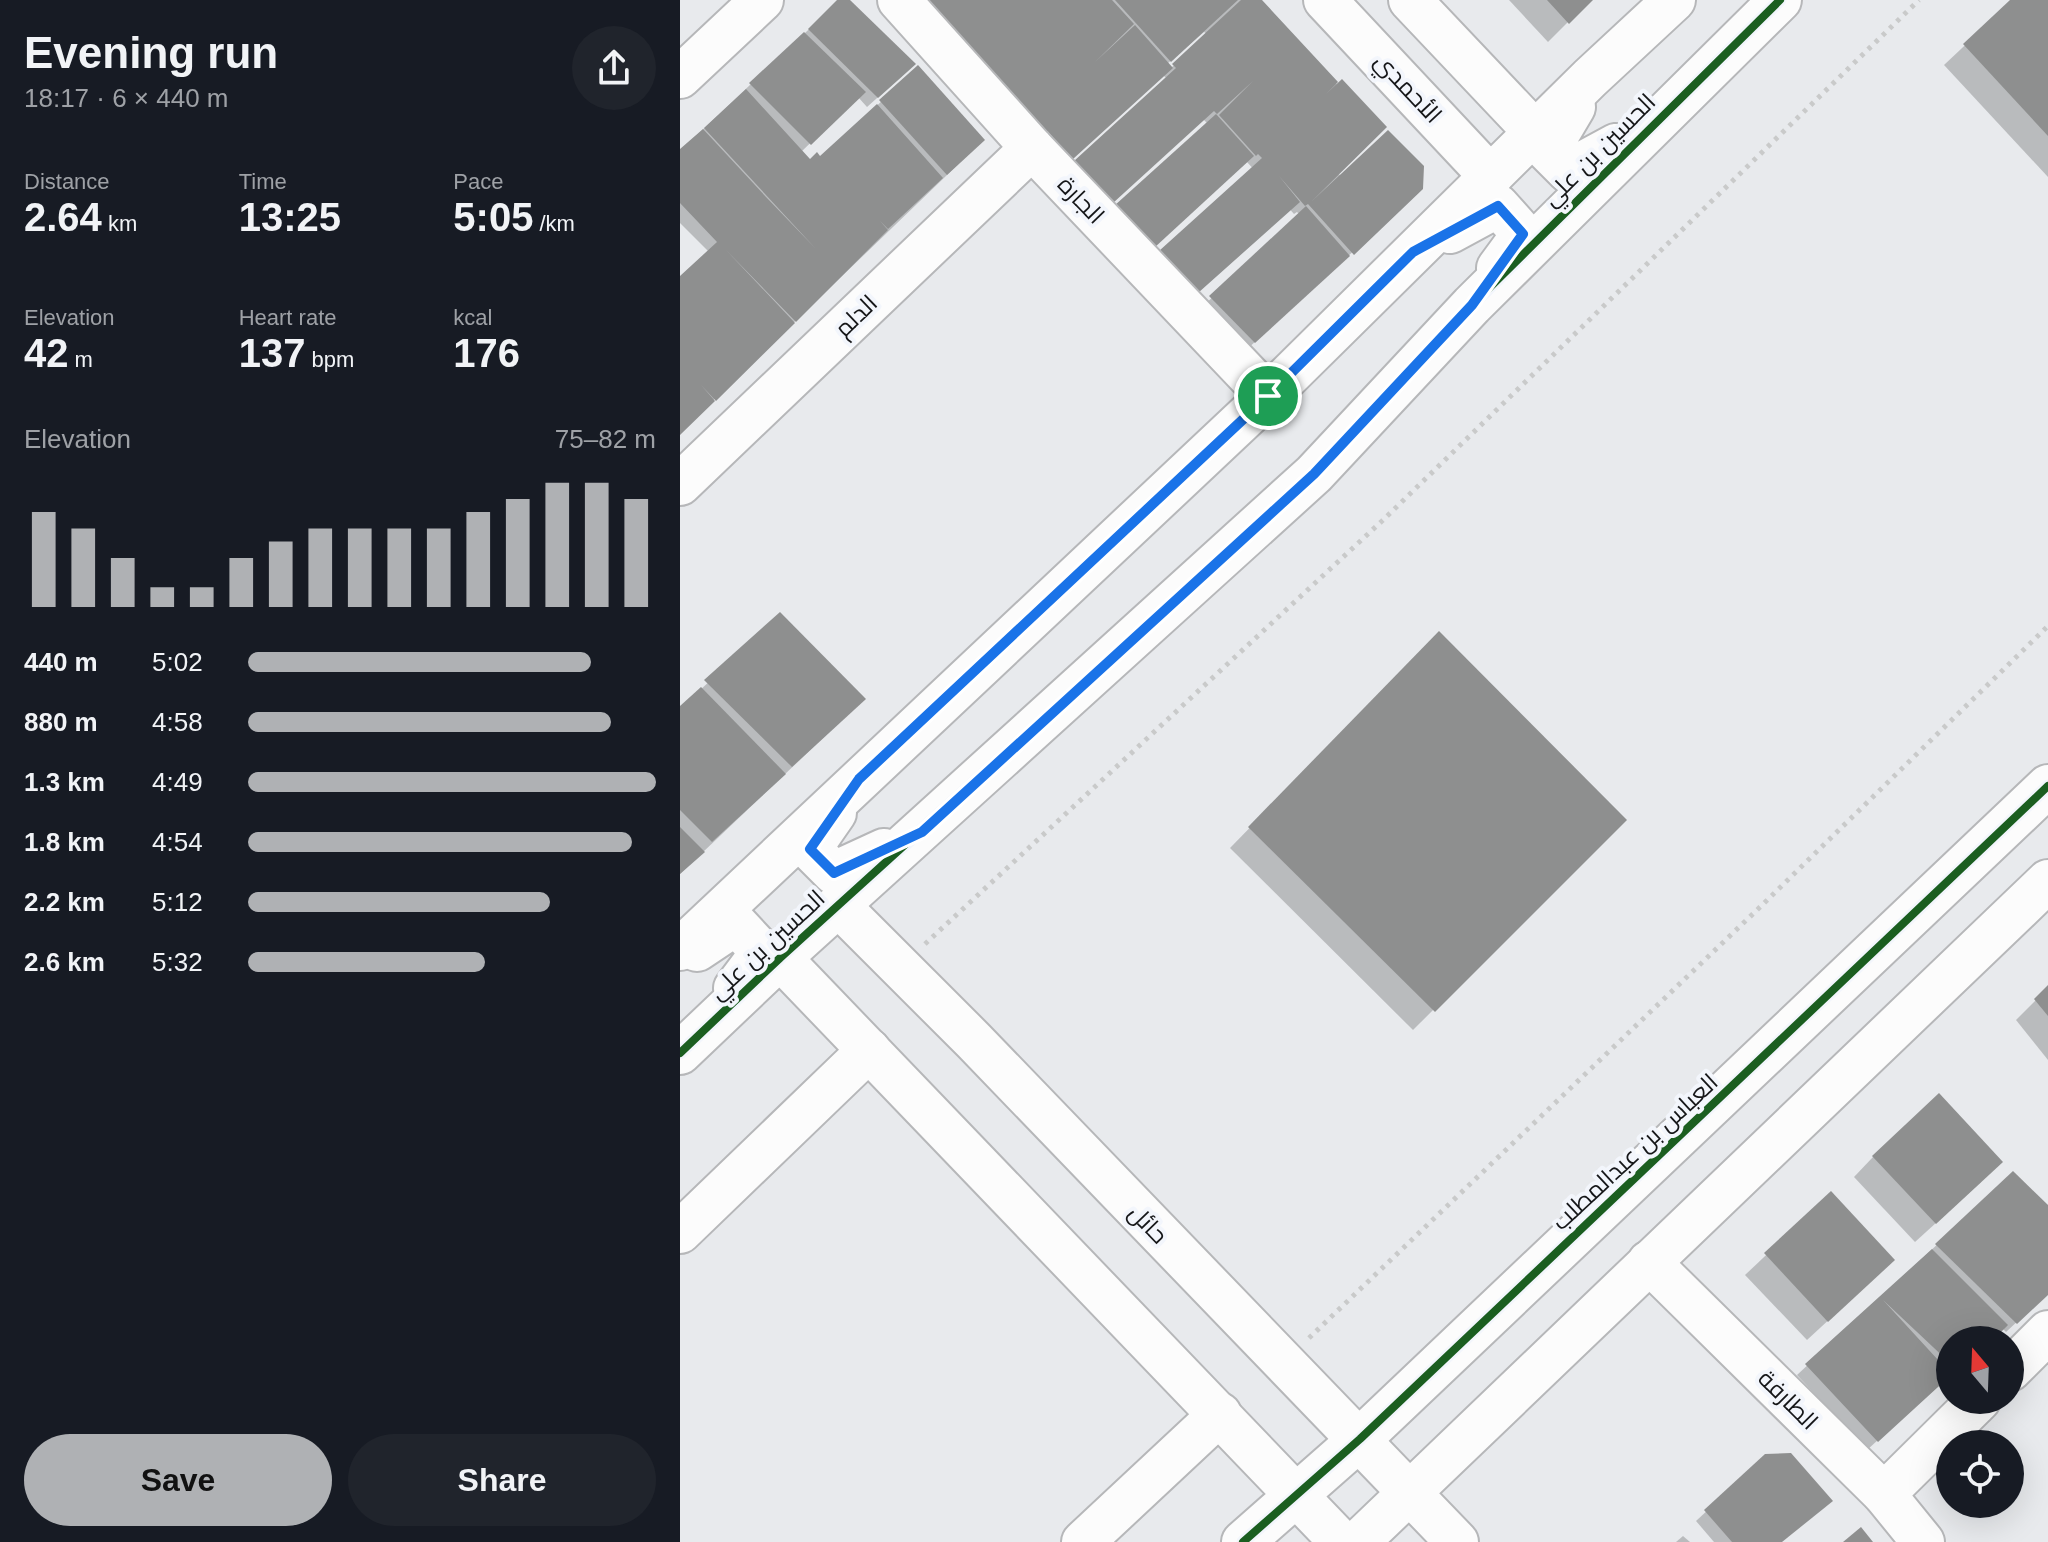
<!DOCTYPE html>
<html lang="en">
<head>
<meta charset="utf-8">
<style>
  :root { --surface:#171b24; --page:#20242c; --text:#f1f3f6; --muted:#9ea1a6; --accent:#afb1b4 }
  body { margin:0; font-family:Helvetica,Cairo,sans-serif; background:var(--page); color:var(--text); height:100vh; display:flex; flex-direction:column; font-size:30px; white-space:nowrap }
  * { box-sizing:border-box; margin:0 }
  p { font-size:26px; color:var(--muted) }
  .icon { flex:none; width:44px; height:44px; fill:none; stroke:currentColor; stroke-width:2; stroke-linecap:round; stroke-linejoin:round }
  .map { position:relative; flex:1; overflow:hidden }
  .side { display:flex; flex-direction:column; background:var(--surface); width:680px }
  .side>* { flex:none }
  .needle { width:52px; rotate:341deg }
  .tools { position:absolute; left:1256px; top:1326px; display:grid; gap:16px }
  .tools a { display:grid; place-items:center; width:88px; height:88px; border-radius:50%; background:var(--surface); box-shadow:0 8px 32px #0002; font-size:40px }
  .pin { position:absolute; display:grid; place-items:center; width:68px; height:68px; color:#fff; margin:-34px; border:4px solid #fff; border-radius:50%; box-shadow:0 2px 8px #0007 }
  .round { display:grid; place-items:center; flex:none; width:84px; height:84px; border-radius:42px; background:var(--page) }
  .summary { display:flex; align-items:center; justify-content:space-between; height:136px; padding:0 24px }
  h1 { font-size:44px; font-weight:600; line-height:60px }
  .metrics { display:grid; grid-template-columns:repeat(3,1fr); gap:12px; height:136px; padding:8px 24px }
  .metrics div { display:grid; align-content:center }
  .metrics b { font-size:40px; font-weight:600 }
  .metrics small { font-size:22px; font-weight:400 }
  .metrics p { font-size:22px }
  .chart { height:224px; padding:16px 24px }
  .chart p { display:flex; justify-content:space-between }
  .chart svg { width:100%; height:144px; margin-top:8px; stroke:var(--accent); stroke-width:6 }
  .button { display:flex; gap:16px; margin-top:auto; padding:16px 24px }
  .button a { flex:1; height:92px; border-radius:48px; background:var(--accent); color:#111; font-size:32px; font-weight:600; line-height:92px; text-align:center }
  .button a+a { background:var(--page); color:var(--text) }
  ul { padding:0 24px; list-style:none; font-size:26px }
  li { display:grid; grid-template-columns:128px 96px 1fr; align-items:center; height:60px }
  li i { height:20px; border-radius:10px; background:var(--accent) }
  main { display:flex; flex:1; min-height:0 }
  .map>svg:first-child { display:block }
</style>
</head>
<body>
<main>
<section class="side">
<div class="summary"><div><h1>Evening run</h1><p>18:17 · 6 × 440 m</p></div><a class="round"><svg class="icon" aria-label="share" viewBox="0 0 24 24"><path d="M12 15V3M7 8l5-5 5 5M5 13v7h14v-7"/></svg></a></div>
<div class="metrics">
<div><p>Distance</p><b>2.64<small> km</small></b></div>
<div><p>Time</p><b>13:25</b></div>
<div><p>Pace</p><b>5:05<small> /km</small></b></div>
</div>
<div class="metrics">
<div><p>Elevation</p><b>42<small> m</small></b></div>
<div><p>Heart rate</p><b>137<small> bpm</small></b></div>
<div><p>kcal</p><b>176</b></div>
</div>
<div class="chart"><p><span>Elevation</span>75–82 m</p>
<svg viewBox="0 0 160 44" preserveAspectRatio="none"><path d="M5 44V15M15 44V20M25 44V29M35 44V38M45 44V38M55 44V29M65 44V24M75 44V20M85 44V20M95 44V20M105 44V20M115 44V15M125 44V11M135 44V6M145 44V6M155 44V11"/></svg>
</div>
<ul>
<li><b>440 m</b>5:02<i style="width:84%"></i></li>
<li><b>880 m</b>4:58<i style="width:89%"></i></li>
<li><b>1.3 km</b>4:49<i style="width:100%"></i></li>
<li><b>1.8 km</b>4:54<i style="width:94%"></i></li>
<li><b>2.2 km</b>5:12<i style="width:74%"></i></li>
<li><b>2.6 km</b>5:32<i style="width:58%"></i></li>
</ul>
<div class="button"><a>Save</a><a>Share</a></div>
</section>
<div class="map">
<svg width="1368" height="1542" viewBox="0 0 1368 1542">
  <rect width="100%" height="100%" fill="#e8eaed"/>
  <g fill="#0003" fill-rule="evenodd">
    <path d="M160,0h7l57,74 -37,33 -9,-10 -57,55 9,10 10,-3 97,-91 56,82 -293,282v-153l29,-27 -29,-29v-72z"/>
    <path d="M227,0h352l79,86 -1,87 3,2 81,14 -177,163 -43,-44 99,-93 -3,-3 -3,2 -47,-52 -104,94 65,-132 -5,-5 -101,92 -37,-39 102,-93 -4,-4 -101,92zM524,32l3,2 -36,34 -4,-4z"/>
    <path d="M829,0h81l-42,42z"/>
    <path d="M1333,0h35v177l-104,-112z"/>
    <path d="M100,615l64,103 -164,156v-165z"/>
    <path d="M759,634l185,186 -211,210 -183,-182z"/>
    <path d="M1368,988v72l-32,-40z"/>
    <path d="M1193,1157l108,25 -66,60 -61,-65z"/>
    <path d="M1333,1174l35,34v85l-42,39 -4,-4 -12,12h-40v39l-4,-1 -79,72 -70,-75z"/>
    <path d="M1151,1194l41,86 -65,60 -62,-65z"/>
    <path d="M1086,1456l15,86h-67l-18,-21z"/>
    <path d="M1003,1536l7,6h-14z"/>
  </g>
  <g fill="#8e8f8f">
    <path d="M157,0h13l66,64 -38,34 -70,-69z"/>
    <path d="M246,0h186l22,24 -39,38 40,-37 38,43 -100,91z"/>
    <path d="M435,0h123l-67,62z"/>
    <path d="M561,0h21l76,82 -13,13 17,-16 45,48 -76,75 77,-72 36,36 -1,23 -69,66 -46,-51 -3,2 -26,-30 21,26 -102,91 -39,-42 103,-93 -4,-4 -2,2 -37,-41 34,-34 -36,33 -3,-3 -101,92 -39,-42 102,-93 -4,-4z"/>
    <path d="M867,0h46l-24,24z"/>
    <path d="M1330,0h38v136l-85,-92z"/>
    <path d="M124,32l62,60 -55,53 -62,-62z"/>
    <path d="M238,65l67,75 -38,35 -68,-75z"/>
    <path d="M66,89l64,70 7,-7 3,4 57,-52 66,74 -55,51 -8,-8 8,9 -92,92 -71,-73 70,74 -79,78 -15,-16 14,16 -35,34v-159l37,-34 -37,-39v-54l23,-20 63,68 50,52 -112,-121z"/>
    <path d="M536,114l38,42 -100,92 -40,-42z"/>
    <path d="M626,206l44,50 -95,87 -46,-47z"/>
    <path d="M100,612l86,87 -74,68 -88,-87z"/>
    <path d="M759,631l188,189 -192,192 -187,-185z"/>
    <path d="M21,687l85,87 -74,68 -32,-32v-104z"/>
    <path d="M0,827l25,25 -25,22z"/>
    <path d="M1368,985v31l-14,-17z"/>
    <path d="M1259,1093l64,69 -67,62 -64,-68z"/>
    <path d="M1333,1171l35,34v90l-31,29 -82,-80z"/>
    <path d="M1151,1191l64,69 -67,62 -64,-69z"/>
    <path d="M1252,1249l76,76 -15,15h-43v23l-67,-63 67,73v3l-72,66 -73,-78z"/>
    <path d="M1111,1453l42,48 -51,41h-50l-28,-32 61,-56z"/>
    <path d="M1181,1527l12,15h-30z"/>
  </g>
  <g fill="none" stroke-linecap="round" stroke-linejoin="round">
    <defs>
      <g id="minor">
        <path d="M219,0l133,148 236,248"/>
        <path d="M645,0l166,177"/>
        <path d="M730,0l125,132"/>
        <path d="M0,77l82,-77"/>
        <path d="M894,107l-26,44 20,20 48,-26"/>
        <path d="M770,232l48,-26 25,28 -25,34"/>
        <path d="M0,484l352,-336"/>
        <path d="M155,813l-25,36 24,24 50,-23"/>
        <path d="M159,906l135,135 483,501"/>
        <path d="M0,949l588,-553 322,-318 84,-78"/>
        <path d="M17,950l39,-26 26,28 -27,36"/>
        <path d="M100,958l561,584"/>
        <path d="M0,1053l100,-95 534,-484 158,-169 308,-305"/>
        <path d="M0,1232l189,-182"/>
        <path d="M969,1262l235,232 39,48"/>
        <path d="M1330,1370l38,-38"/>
        <path d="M1204,1494l95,-94"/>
        <path d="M403,1542l137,-128"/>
        <path d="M563,1542l117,-103 688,-653"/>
        <path d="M678,1542l690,-661"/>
      </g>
    </defs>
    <use href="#minor" stroke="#b6b7b9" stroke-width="46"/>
    <g stroke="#c9caca" stroke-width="5" stroke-dasharray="4 6" stroke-linecap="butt">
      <path d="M245,944l457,-423 537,-521"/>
      <path d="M629,1338l449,-429 290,-283"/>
    </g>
    <use href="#minor" stroke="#fcfcfc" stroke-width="42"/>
    <defs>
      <g id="cycleway">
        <path d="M0,1053l100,-95 534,-484 158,-169 308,-305"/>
        <path d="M563,1542l117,-103 688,-653"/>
      </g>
    </defs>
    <use href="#cycleway" stroke="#f3f6fc" stroke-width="13"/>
    <use href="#cycleway" stroke="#1b5e20" stroke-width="8"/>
  </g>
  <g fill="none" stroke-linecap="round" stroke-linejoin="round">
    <defs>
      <path id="route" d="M818,206l25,28 -51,71 -158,169 -392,358 -88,41 -24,-24 49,-70 409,-383 145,-144z"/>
    </defs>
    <use href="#route" stroke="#fff" stroke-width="16"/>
    <use href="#route" stroke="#1a73e8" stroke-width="10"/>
  </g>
  <g text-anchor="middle" stroke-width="8" stroke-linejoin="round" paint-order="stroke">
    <g font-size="24" fill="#151618" stroke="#f3f6fc">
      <text transform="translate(728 88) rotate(47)" y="8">الأحمدي</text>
      <text transform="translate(919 150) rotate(-45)" y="8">الحسين بن علي</text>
      <text transform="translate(401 200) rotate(46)" y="8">الجارة</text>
      <text transform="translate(176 316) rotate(-44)" y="8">الدلم</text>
      <text transform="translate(87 945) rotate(-43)" y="8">الحسين بن علي</text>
      <text transform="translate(955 1152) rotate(-43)" y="8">العباس بن عبدالمطلب</text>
      <text transform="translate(468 1224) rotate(46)" y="8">حائل</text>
      <text transform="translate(1108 1400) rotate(45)" y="8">الطارفة</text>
    </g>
  </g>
</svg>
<div class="tools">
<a><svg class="needle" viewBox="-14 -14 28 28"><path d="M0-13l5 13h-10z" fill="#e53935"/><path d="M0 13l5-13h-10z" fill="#9ea1a6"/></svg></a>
<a><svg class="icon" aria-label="locate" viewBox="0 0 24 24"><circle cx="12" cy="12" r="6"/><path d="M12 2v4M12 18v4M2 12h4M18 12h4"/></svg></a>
</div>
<div class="pin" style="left:588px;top:396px;background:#1e9e55"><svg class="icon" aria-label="arrive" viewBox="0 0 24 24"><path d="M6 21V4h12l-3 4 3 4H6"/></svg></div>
</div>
</main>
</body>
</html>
